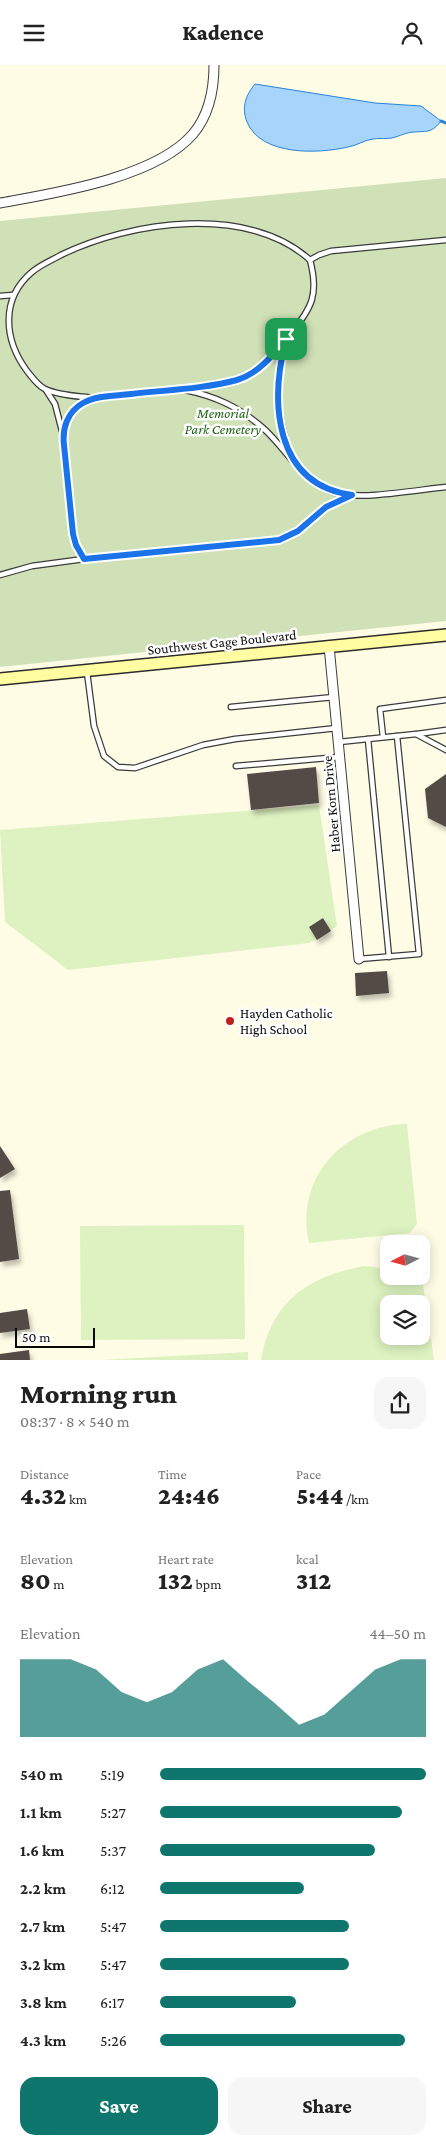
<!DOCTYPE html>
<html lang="en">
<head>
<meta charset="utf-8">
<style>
  :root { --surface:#fff; --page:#f6f6f6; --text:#222; --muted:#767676; --accent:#0f766e }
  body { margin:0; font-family:"Crimson Pro",serif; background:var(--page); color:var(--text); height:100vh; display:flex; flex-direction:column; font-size:19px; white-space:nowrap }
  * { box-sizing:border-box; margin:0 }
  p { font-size:16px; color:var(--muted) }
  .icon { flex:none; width:28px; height:28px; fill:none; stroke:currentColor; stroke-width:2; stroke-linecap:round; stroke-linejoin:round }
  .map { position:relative; height:1295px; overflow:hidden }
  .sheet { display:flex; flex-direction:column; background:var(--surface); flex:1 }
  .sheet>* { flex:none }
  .needle { width:32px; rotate:264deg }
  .controls { position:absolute; left:380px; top:1170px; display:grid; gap:10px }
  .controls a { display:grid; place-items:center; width:50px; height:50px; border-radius:10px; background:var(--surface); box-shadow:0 2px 12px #0003; font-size:25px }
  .scale { position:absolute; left:15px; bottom:12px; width:80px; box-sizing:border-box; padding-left:5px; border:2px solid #090909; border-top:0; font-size:14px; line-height:18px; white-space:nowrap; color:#090909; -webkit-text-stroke:4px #fff; paint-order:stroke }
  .pin { position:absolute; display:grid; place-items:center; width:42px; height:42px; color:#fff; margin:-21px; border-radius:10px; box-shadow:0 2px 8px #0006 }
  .round { display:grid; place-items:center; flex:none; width:52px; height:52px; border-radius:15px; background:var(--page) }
  .overview { display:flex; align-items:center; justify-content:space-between; height:85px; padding:0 20px }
  h1 { font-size:28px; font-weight:800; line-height:38px }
  .figures { display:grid; grid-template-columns:repeat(3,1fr); gap:8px; height:85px; padding:5px 20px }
  .figures div { display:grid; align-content:center }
  .figures b { font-size:25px; font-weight:800 }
  .figures small { font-size:14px; font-weight:400 }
  .figures p { font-size:14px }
  .chart { height:140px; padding:10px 20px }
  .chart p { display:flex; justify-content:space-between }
  .chart svg { width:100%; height:90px; margin-top:5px; fill:var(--accent); opacity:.7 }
  .action { display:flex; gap:10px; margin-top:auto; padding:10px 20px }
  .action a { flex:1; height:58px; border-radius:15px; background:var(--accent); color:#fff; font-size:20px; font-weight:800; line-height:58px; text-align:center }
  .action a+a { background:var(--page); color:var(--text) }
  ul { padding:0 20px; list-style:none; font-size:16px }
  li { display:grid; grid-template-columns:80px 60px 1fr; align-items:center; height:38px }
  li i { height:12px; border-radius:6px; background:var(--accent) }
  header { display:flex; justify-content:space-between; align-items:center; height:65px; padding:0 20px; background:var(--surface); font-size:22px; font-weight:800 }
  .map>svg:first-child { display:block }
</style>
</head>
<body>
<header><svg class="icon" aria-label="menu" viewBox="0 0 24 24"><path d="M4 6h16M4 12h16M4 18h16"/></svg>Kadence<svg class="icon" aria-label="person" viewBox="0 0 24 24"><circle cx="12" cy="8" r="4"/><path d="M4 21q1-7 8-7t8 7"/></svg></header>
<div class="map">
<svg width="446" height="1295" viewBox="0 0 446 1295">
  <defs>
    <filter id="shadow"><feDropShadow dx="2.5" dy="4.5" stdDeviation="2.5" flood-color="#0004"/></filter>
  </defs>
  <rect width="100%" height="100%" fill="#fffce6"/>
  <path fill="#d0e1b7" d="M446,113v443l-446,46v-446z"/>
  <g fill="#ddf2c0" fill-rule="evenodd">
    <path d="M319,740l18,121 -28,17 -241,27 -63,-48 -5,-92z"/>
    <path d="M407,1059l10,100 -7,9 -101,10c-15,-65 35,-118 98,-119z"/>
    <path d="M244,1160l1,114 -164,1 -1,-114z"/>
    <path d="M364,1201l25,3v7l33,2 12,82h-173c10,-58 47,-84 103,-94zM389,1239h32v32h-32z"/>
    <path d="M248,1287v8h-148z"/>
  </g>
  <path fill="#a6d4fb" stroke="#2883d7" d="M255,19l120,19 46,3 20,15c-9,12 -14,10 -26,11 -8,0 -15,4 -23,6 -6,1 -13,0 -19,1 -9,1 -17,7 -25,8 -30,7 -87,9 -101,-25 -6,-15 -1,-27 8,-38z"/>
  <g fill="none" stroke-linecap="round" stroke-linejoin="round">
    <path stroke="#2883d7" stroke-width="3" d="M441,56l5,2"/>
  </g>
  <g fill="#534b45" filter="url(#shadow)">
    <path d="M316,702l3,36 -68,7 -4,-36z"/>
    <path d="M446,709v53l-18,-9 -3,-29z"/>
    <path d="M323,853l8,13 -14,9 -8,-13z"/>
    <path d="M387,906l2,22 -33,3 -1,-23z"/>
    <path d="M0,1081l15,23 -15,9z"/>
    <path d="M10,1125l9,69 -19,3v-71z"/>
    <path d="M27,1244l3,20 -30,4v-20z"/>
    <path d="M29,1285l1,10h-30v-6z"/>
  </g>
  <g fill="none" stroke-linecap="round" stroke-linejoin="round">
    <defs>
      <g id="lane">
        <path d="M0,231l13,-1"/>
        <path d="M285,278c-11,43 -8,72 6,114"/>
        <path d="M46,325l9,14 7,27"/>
        <path d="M185,325c30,6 54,17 78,38 24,21 40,56 73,65 27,7 80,-3 110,-6"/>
        <path d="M94,333c-15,-2 -34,-2 -49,-9 -7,-3 -13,-12 -18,-18 -23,-31 -27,-72 5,-99 8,-7 20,-12 29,-17 69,-34 188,-51 249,5"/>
        <path d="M84,494l-9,-14 -2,-11 -9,-89c-2,-16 3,-33 19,-42 14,-8 32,-7 48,-9 35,-4 72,-4 106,-14 24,-7 39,-29 54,-47 21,-25 28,-39 19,-73l9,-5 12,-4 115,-11"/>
        <path d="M0,510l32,-9 52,-7 195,-19 19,-9 28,-24 26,-12"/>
        <path d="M87,607l7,54 10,30 14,11 17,1 68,-23 32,-6 102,-11"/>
        <path d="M231,642l103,-10"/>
        <path d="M417,669l29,-4"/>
        <path d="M383,672l-3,-28 66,-9"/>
        <path d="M368,674l21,218"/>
        <path d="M339,677l77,-8 30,16"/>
        <path d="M236,701l103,-9"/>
        <path d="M359,894l60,-5 -22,-218"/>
      </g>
      <g id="street">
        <path d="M0,138c55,-10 155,-25 193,-69 16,-19 21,-45 21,-69"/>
        <path d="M329,581l30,313"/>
      </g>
      <path id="secondary" d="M0,614l446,-44"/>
    </defs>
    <use href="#lane" stroke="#3c3c3c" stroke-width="7"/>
    <use href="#street" stroke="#3c3c3c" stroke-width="11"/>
    <use href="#secondary" stroke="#2b2b2b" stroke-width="14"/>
    <use href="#lane" stroke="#fff" stroke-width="4.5"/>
    <use href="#street" stroke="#fff" stroke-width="9"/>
    <use href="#secondary" stroke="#fffca1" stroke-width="11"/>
  </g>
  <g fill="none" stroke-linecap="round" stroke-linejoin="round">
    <defs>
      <path id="route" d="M286,274c-16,62 -13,145 66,156l-26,12 -28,24 -19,9 -195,19 -8,-14 -3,-11 -9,-89c-2,-16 3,-33 19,-42 14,-8 32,-7 48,-9 35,-4 72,-5 106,-14 21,-6 36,-25 49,-41z"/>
    </defs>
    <use href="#route" stroke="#fff" stroke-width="10"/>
    <use href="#route" stroke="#1a73e8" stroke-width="6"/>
  </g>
  <circle fill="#c21e19" stroke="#fff" stroke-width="2" cx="230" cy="956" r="5"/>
  <g text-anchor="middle" stroke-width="5" stroke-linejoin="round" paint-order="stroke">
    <g font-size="14" font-style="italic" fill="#216417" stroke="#fff">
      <text x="223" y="353">Memorial<tspan x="223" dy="16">Park Cemetery</tspan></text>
    </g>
    <g font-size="14" fill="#090909" stroke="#fff">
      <text transform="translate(222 577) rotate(-6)" y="5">Southwest Gage Boulevard</text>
      <text transform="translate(331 739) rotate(-95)" y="5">Haber Korn Drive</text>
    </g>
    <g font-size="14" fill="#090909" stroke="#fff" text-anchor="start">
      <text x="240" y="953">Hayden Catholic<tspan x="240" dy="16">High School</tspan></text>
    </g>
  </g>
</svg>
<div class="controls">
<a><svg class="needle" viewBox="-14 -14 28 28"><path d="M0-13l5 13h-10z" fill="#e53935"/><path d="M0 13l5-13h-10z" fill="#767676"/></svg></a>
<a><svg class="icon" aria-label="layers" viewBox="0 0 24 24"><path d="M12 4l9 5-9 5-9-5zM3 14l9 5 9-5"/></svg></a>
</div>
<div class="scale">50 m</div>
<div class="pin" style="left:286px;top:274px;background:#1e9e55"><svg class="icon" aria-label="arrive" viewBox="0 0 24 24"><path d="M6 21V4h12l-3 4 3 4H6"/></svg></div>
</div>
<section class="sheet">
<div class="overview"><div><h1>Morning run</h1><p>08:37 · 8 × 540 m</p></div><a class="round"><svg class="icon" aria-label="share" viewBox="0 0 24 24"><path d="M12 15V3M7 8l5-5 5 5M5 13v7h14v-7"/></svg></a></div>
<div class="figures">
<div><p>Distance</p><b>4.32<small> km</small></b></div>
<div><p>Time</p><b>24:46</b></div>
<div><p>Pace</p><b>5:44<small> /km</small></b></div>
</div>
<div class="figures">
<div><p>Elevation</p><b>80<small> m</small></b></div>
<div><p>Heart rate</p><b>132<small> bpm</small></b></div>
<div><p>kcal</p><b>312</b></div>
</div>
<div class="chart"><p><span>Elevation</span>44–50 m</p>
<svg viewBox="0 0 160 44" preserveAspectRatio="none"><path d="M0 44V6L10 6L20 6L30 11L40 22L50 27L60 22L70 11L80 6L90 17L100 27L110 38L120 33L130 22L140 11L150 6L160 6V44z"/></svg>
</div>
<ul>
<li><b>540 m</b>5:19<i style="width:100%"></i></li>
<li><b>1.1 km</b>5:27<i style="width:91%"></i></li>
<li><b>1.6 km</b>5:37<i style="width:81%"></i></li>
<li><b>2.2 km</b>6:12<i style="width:54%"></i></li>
<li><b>2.7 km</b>5:47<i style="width:71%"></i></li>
<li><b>3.2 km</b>5:47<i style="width:71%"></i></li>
<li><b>3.8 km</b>6:17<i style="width:51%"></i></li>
<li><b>4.3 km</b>5:26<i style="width:92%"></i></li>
</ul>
<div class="action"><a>Save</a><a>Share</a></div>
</section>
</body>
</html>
